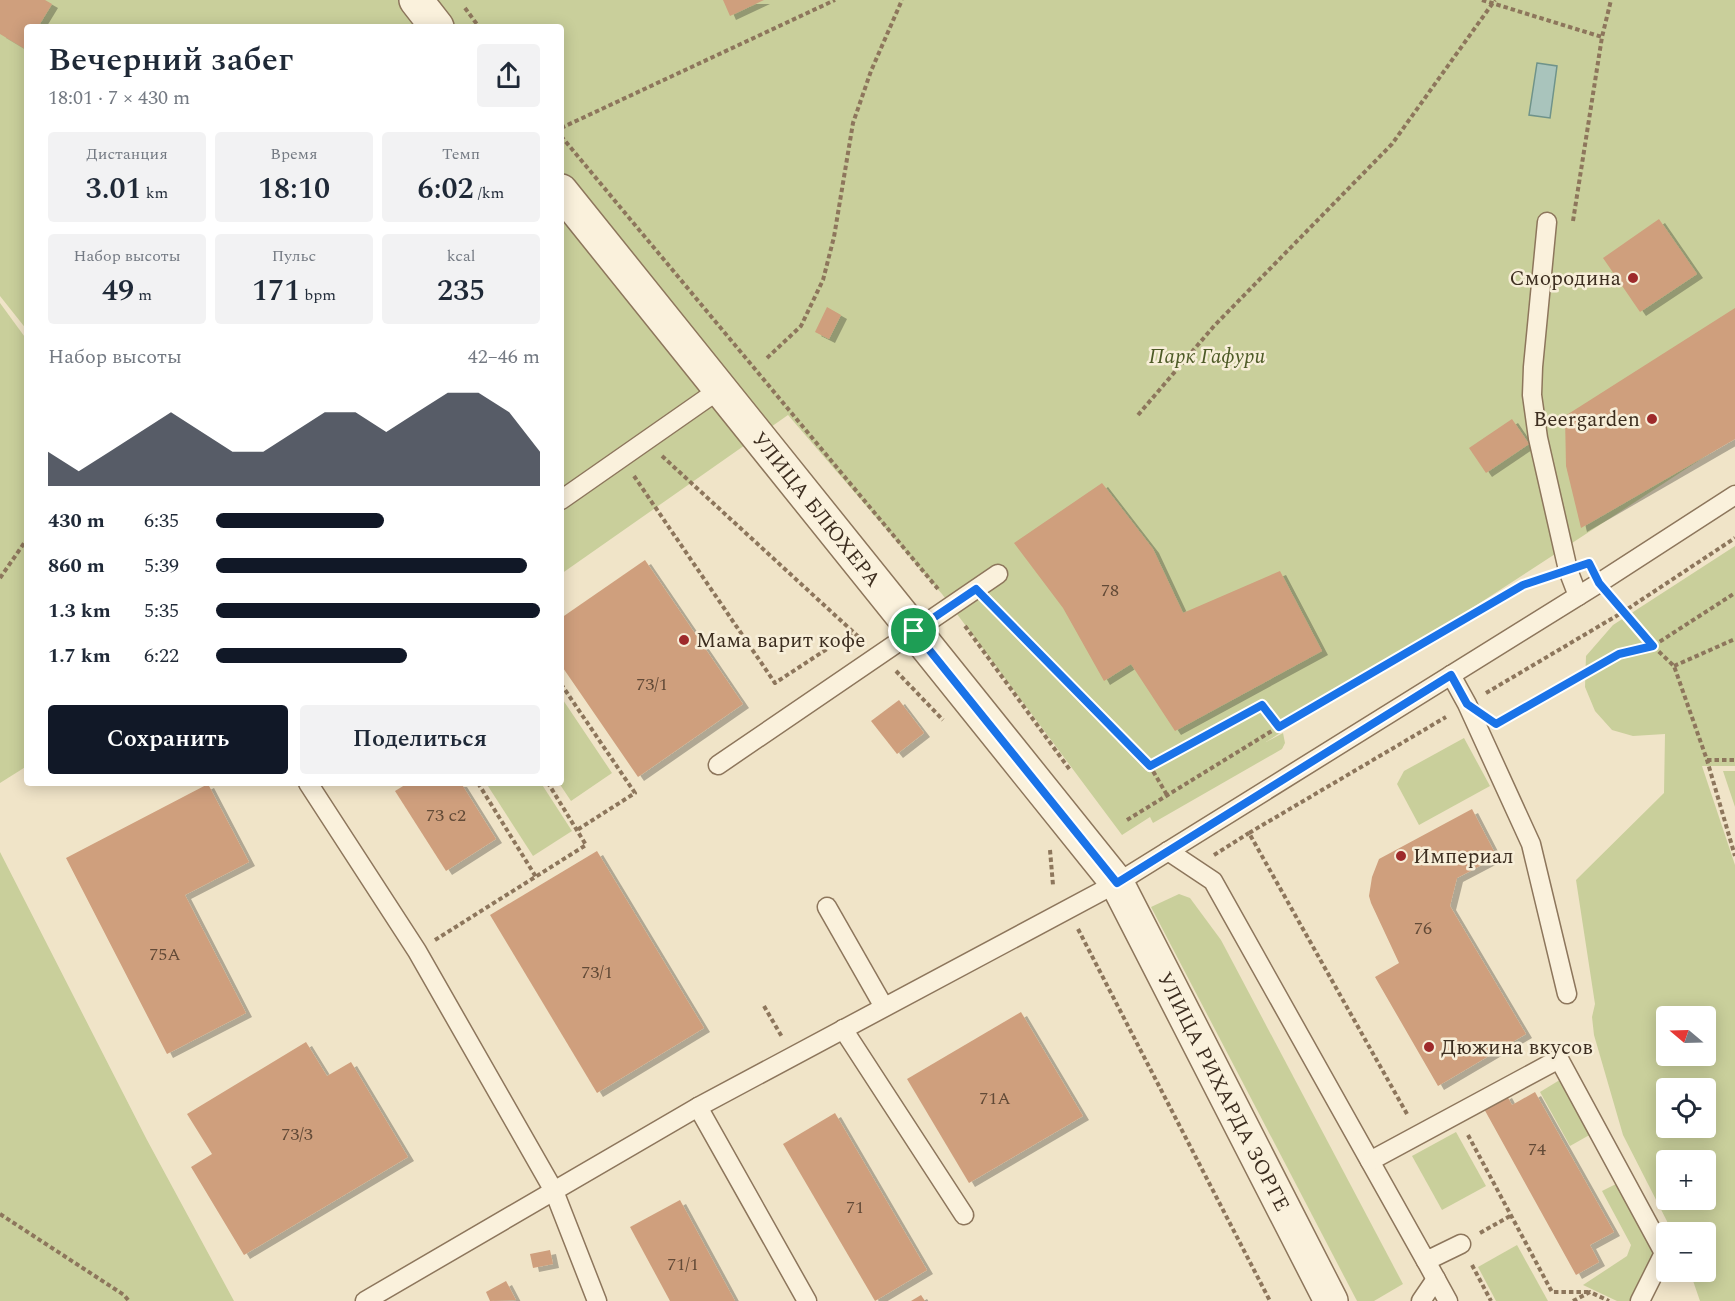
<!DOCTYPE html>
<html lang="ru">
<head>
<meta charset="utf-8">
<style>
  :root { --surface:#fff; --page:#f2f2f3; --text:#1f2937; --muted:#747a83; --accent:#111827 }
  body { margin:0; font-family:Spectral,serif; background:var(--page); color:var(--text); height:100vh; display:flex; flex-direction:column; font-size:22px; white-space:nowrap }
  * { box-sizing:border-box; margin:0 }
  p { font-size:20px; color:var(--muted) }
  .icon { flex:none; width:33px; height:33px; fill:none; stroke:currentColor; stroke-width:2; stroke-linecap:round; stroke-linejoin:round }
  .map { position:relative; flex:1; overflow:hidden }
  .panel { position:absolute; left:24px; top:24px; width:540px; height:762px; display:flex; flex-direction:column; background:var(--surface); border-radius:6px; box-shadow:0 3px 15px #0003 }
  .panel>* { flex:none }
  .needle { width:39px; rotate:289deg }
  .buttons { position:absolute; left:1656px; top:1006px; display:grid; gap:12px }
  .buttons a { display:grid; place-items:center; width:60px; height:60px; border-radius:6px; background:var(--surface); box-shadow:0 3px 15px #0003; font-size:30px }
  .pin { position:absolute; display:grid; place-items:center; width:51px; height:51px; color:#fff; margin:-26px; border:3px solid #fff; border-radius:50%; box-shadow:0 2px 6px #0007 }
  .round { display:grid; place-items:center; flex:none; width:63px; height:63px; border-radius:6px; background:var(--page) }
  .headline { display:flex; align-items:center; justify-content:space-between; height:102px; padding:0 24px }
  h1 { font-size:33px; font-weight:600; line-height:45px }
  .figures { display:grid; grid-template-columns:repeat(3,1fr); gap:9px; height:102px; padding:6px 24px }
  .figures div { display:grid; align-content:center; border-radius:6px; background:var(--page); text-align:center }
  .figures b { font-size:30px; font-weight:600 }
  .figures small { font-size:16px; font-weight:400 }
  .figures p { font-size:16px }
  .chart { height:168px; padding:12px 24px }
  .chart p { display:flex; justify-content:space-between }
  .chart svg { width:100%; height:108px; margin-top:6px; fill:var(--accent); opacity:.7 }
  .cta { display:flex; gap:12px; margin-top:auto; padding:12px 24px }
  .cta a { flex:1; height:69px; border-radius:6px; background:var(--accent); color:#fff; font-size:24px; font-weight:600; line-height:69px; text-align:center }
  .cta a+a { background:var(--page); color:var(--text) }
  ul { padding:0 24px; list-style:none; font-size:20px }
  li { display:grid; grid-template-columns:96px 72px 1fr; align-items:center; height:45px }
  li i { height:15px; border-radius:8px; background:var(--accent) }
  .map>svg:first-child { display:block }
</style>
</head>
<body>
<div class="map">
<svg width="1735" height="1301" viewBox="0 0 1735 1301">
  <defs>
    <filter id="shadow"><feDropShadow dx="6" dy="4" stdDeviation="0" flood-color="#0004"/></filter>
  </defs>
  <rect width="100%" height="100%" fill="#f0e4c8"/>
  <g fill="#c9cf9b" fill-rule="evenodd">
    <path d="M0,0h1735v437l-469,305 17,-9 2,10 -3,6 -129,74 -3,-6 -28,18 -180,-241 -154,-179 -227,159v-547h-534v303l-27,-34z"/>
    <path d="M0,303l27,37v426l-27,17z"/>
    <path d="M1735,546v220h-33l33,99v436h-35l-10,-29h16v-39h-33l-50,-98 -29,-100 -2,-18 3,-13 -19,-124 88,-87 1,-59 -32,2 -21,-6 -17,-19 -10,-24 1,-31 27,-31zM1666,1017h40v39h-40zM1666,1089h40v39h-40zM1666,1161h40v39h-40z"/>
    <path d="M561,697l51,76 -41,28 -12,-18h2z"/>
    <path d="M1464,738l26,48 -71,39 -22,-41 7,-13z"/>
    <path d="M1723,771h12v36z"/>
    <path d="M486,783h55l31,48 -39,25z"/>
    <path d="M0,852l147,288 87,161h-234z"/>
    <path d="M1179,894l11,4 31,42 182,344 -29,17h-17l-206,-394z"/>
    <path d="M1563,1078l30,55 -23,13 -30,-54z"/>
    <path d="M1456,1132l30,54 -44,24 -30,-54z"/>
    <path d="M1618,1183l39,74 -20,44h-20l-34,-16 44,-29 4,-11 -29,-54z"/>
    <path d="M1517,1245l31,56h-52l-18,-34z"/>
  </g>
  <path fill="#a9c4bc" stroke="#6f938a" stroke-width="1.5" d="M1537,63l20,3 -7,52 -21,-3z"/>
  <g fill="#cf9f7d" filter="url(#shadow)">
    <path d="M0,0h45l7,4 -14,23h-11v18l-2,4 -25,-15z"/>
    <path d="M723,0h41l-34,16z"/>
    <path d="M1659,219l38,55 -57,38 -37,-54z"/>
    <path d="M827,307l14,8 -12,24 -14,-7z"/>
    <path d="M1735,308v131l-154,89 -15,-62 -1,-50z"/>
    <path d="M1512,419l17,25 -43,29 -17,-25z"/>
    <path d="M1102,483l51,66 30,64 97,-42 42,80 -147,80 -44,-67 -27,17 -41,-73 -49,-65z"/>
    <path d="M645,560l98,144 -105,73 -77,-112v-47z"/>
    <path d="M899,700l25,33 -27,21 -26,-33z"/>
    <path d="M408,783h53l35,56 -50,32 -51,-80z"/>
    <path d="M208,784l41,78 -64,33 61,118 -79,41 -101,-196z"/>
    <path d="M1472,809l25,48 -40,21 -7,28 76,128 -88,52 -63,-109 24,-14 -28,-60 -2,-7 3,-19 7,-18z"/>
    <path d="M597,851l107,177 -107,65 -107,-178z"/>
    <path d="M1021,1012l62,104 -114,67 -62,-104z"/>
    <path d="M306,1042l21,34 24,-14 57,95 -164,98 -53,-88 21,-13 -25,-40z"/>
    <path d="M1535,1092l79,140 -24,13 9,17 -23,13 -93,-168 23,-13 6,11z"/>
    <path d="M835,1113l92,157 -52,31 -92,-157z"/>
    <path d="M680,1200l55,101h-65l-40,-74z"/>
    <path d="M550,1250l3,14 -20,4 -3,-14z"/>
    <path d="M506,1281l10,19 -26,1 -4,-9z"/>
    <path d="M921,1295l4,6h-14z"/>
  </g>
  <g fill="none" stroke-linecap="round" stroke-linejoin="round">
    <defs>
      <g id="lane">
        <path d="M1547,222l-14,145 -1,28 6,43 30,132 10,26"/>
        <path d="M561,500l159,-111"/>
        <path d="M1451,675l16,29 64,140 36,150"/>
        <path d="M718,765l280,-191"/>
        <path d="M308,783l109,168 137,240 43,110"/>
        <path d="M1168,851l45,30 213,380 35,-17"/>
        <path d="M827,907l57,100"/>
        <path d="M843,1029l121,186"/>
        <path d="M698,1107l109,194"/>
        <path d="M1370,1161l189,-102 105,194 -24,48"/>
        <path d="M1426,1261l22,40"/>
        <path d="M365,1301l333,-194 419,-224 482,-300 136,-88"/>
        <path d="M1421,1301l15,-22"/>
      </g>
      <g id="street">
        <path d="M416,0l21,27"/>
        <path id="s1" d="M561,191l556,692 214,418"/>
      </g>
    </defs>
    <use href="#lane" stroke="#8d765c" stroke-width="21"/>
    <use href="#street" stroke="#8d765c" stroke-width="36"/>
    <g stroke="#8d765c" stroke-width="4" stroke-dasharray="4.5 3" stroke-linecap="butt">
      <path d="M1482,0l120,37"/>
      <path d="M465,8l14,19"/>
      <path d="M561,128l274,-128"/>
      <path d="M561,136l377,453"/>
      <path d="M1573,221l29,-184 9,-37"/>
      <path d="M767,358l34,-32 22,-46 11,-43 19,-114 18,-52 31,-71"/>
      <path d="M1138,415l76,-89 178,-182 103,-144"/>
      <path d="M662,456l200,184"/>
      <path d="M634,476l141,207 78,-51"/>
      <path d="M0,578l27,-39"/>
      <path d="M1614,601l39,45 21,20 33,94 28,96"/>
      <path d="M991,605l159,161 17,29"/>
      <path d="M965,626l105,144"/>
      <path d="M1674,666l61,-27"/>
      <path d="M896,671l47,49"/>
      <path d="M561,684l74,109 -58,37"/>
      <path d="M1486,693l137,-81 112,-74"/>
      <path d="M1500,722l119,-68 34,-8 82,-53"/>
      <path d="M1707,760h28"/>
      <path d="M1150,766l112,-61 17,22"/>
      <path d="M478,783l58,94"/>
      <path d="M1127,820l187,-115 209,-120 23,-8"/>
      <path d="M1050,850l3,35"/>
      <path d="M1214,855l35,-22"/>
      <path d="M1078,929l192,372"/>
      <path d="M435,940l151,-95 -38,-62"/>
      <path d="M764,1006l18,31"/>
      <path d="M1407,1114l-158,-281 197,-116"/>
      <path d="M1468,1135l84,157h38"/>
      <path d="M0,1214l124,81 5,6"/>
      <path d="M1480,1233l30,-17"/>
      <path d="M1472,1265l19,36"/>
      <path d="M1573,1301l17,-9 19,9"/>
    </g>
    <use href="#lane" stroke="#faf1dc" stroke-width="18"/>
    <use href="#street" stroke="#faf1dc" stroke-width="33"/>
  </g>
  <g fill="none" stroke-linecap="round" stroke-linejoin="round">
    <defs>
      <path id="route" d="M1589,563l10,20 54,63 -34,8 -123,70 -29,-20 -16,-29 -334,208 -203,-252 62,-42 174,177 112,-61 17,22 244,-142z"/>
    </defs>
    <use href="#route" stroke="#fff" stroke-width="12"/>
    <use href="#route" stroke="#1a73e8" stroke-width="8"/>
  </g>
  <g fill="#9e2a2b" stroke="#f7eed8" stroke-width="2">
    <circle cx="1633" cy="278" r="6"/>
    <circle cx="1652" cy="419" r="6"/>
    <circle cx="684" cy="640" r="6"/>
    <circle cx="1401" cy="856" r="6"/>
    <circle cx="1429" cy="1047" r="6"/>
  </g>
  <g text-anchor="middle" stroke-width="5" stroke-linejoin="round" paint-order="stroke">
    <g font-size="18" fill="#624a37">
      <text x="1110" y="596">78</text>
      <text x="652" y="690">73/1</text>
      <text x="446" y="821">73 с2</text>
      <text x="1423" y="934">76</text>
      <text x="165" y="960">75А</text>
      <text x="597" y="978">73/1</text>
      <text x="995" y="1104">71А</text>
      <text x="297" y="1140">73/3</text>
      <text x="1537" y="1155">74</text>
      <text x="855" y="1213">71</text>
      <text x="683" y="1270">71/1</text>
    </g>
    <g font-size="21" fill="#3d2e20" stroke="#f7eed8" text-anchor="start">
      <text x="1621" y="285" text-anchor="end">Смородина</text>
      <text x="1640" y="426" text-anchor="end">Beergarden</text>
      <text x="696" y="647">Мама варит кофе</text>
      <text x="1413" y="863">Империал</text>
      <text x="1441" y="1054">Дюжина вкусов</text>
    </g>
    <g font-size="21" font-style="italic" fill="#4d5a26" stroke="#f7eed8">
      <text x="1207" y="363">Парк Гафури</text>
    </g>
    <g font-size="21" fill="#3d2e20" stroke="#f7eed8">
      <text dy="7" stroke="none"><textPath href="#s1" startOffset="408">УЛИЦА БЛЮХЕРА</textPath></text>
      <text dy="7" stroke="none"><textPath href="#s1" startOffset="1122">УЛИЦА РИХАРДА ЗОРГЕ</textPath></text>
    </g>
  </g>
</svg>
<div class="buttons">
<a><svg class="needle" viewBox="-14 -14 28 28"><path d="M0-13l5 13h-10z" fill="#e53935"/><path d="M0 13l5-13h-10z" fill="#747a83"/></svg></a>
<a><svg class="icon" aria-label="locate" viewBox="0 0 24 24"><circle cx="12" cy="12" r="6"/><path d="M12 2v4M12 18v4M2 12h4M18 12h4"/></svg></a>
<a>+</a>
<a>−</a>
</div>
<div class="pin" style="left:914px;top:631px;background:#1e9e55"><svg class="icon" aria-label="arrive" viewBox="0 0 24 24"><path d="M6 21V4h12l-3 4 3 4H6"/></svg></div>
<section class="panel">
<div class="headline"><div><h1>Вечерний забег</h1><p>18:01 · 7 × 430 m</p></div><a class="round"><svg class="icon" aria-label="share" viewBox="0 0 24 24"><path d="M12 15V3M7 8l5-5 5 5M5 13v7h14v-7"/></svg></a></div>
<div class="figures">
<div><p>Дистанция</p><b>3.01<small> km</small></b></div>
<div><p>Время</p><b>18:10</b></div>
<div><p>Темп</p><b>6:02<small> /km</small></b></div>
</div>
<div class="figures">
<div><p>Набор высоты</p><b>49<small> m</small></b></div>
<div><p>Пульс</p><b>171<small> bpm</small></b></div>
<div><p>kcal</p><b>235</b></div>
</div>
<div class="chart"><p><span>Набор высоты</span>42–46 m</p>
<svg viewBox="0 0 160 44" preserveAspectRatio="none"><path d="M0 44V30L10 38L20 30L30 22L40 14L50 22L60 30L70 30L80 22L90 14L100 14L110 22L120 14L130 6L140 6L150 14L160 30V44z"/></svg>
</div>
<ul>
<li><b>430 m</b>6:35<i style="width:52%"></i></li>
<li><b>860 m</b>5:39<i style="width:96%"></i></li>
<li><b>1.3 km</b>5:35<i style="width:100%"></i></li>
<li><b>1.7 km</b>6:22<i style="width:59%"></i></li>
</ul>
<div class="cta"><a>Сохранить</a><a>Поделиться</a></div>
</section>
</div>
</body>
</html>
